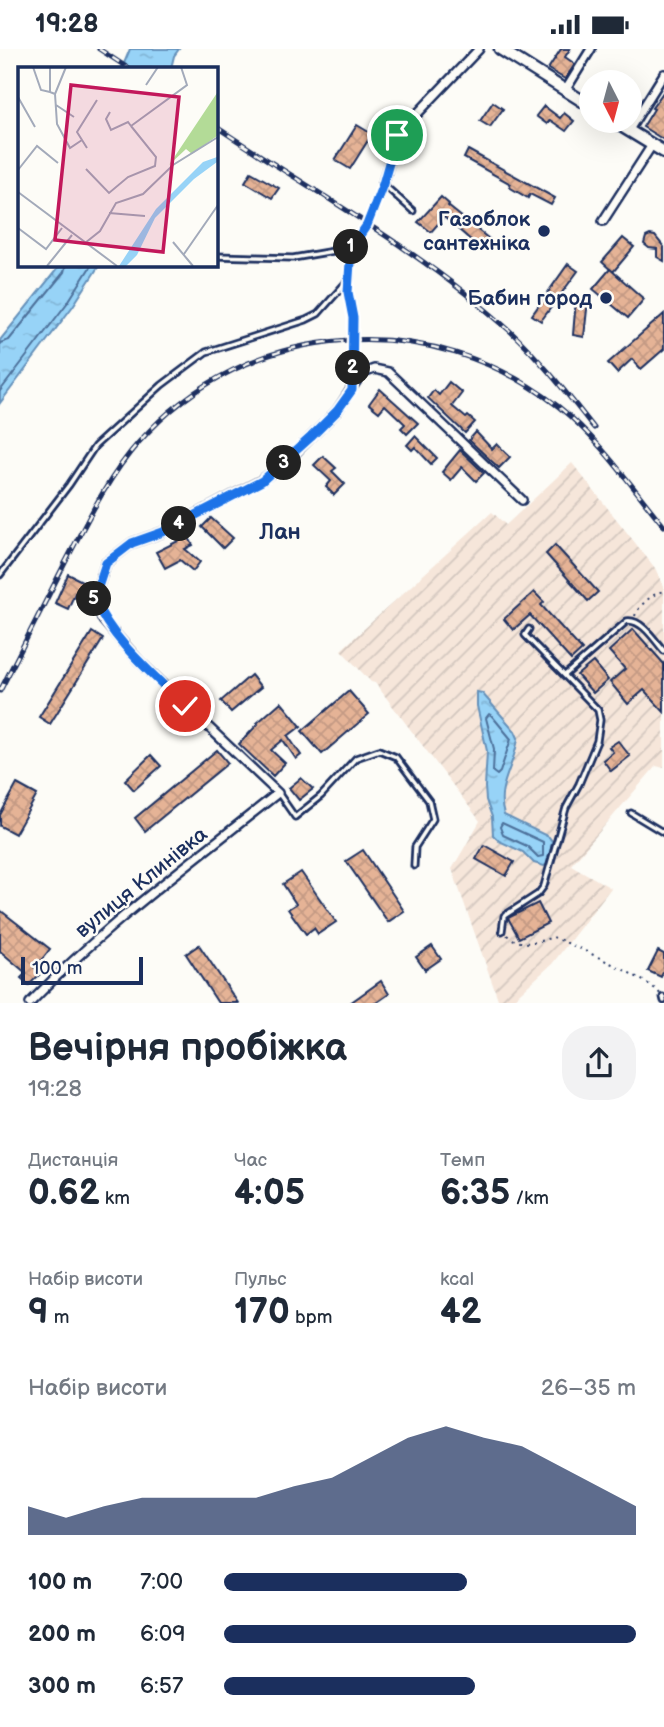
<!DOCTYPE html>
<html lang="uk">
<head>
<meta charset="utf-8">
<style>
  :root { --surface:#fff; --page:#f2f2f3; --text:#1f2937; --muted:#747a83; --accent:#1b2f5e }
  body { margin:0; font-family:"Balsamiq Sans",sans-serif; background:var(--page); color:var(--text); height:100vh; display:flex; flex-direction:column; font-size:26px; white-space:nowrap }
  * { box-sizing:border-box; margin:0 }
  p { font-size:23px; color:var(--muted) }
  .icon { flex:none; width:38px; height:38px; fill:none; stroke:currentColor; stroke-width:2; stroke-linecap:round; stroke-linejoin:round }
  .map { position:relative; height:954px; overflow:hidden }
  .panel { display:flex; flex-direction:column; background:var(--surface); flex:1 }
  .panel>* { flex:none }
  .needle { width:46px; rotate:174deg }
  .buttons { position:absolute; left:579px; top:21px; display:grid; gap:14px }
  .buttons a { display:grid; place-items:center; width:63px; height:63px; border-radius:50%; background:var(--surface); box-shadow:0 7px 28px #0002; font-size:35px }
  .scale { position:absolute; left:21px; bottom:18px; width:122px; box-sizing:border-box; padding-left:7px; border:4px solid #1b2f5e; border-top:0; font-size:19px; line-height:24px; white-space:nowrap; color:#1b2f5e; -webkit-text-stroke:5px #fdfcf7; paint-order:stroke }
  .pin { position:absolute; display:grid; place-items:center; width:60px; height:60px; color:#fff; margin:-30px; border:4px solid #fff; border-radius:50%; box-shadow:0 2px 7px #0007 }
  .km { position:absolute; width:35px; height:35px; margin:-18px; border-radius:50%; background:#222; color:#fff; font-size:19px; line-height:35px; text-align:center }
  .round { display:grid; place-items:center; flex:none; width:74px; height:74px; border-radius:28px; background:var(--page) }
  .overview { display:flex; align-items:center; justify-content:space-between; height:119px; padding:0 28px }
  h1 { font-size:38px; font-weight:700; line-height:52px }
  .figures { display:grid; grid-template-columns:repeat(3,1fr); gap:10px; height:119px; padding:7px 28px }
  .figures div { display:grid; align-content:center }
  .figures b { font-size:35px; font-weight:700 }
  .figures small { font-size:19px; font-weight:400 }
  .figures p { font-size:19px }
  .chart { height:196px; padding:14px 28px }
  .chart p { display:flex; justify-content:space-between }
  .chart svg { width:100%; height:126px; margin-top:7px; fill:var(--accent); opacity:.7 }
  ul { padding:0 28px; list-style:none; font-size:23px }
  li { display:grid; grid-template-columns:112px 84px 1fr; align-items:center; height:52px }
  li i { height:18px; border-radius:9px; background:var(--accent) }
  .status { display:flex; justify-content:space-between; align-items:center; height:49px; padding:0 35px; background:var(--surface); direction:ltr }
  .status svg { height:19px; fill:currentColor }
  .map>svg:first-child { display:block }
</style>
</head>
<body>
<div class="status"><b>19:28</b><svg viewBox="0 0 49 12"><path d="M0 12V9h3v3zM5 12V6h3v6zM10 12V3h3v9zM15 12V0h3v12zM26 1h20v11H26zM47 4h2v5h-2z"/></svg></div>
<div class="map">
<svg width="664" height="954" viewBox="0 0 664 954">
  <defs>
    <pattern id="industrial-furrows" width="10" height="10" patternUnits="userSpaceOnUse" patternTransform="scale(1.75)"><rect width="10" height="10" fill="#f6e6da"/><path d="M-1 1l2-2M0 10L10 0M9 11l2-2" fill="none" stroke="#d2c6be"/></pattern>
    <pattern id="water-ripples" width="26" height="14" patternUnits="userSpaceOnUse" patternTransform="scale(1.75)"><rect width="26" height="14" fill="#97d3f7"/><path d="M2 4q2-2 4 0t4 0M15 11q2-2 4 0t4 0" fill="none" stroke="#82b5d6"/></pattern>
    <pattern id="building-cross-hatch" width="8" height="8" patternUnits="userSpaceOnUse" patternTransform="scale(1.75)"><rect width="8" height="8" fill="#e5b396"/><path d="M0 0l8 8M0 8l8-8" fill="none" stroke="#c49a84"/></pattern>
  </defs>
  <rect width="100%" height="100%" fill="#fdfcf7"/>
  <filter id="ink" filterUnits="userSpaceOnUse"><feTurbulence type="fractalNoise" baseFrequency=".0143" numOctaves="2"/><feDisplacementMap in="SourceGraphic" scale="14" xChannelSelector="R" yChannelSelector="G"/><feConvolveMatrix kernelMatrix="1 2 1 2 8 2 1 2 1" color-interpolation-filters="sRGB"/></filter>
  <g filter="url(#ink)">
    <path fill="url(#industrial-furrows)" d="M572,414l83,105 9,19v181l-8,-2 -85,99 40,23 -59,76 -42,38h-11l-47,-133 28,-48 -105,-138 -4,-1 -30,-32 151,-138 14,13z"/>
    <g fill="url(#water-ripples)" stroke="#6591ba" stroke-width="2">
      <path d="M130,0h49l-5,7 -3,12h-49z"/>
      <path d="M61,215h39l-27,42 -73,97v-63z"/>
      <path d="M477,643l5,1 33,38 3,7c-3,28 -23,48 -14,77l45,22 3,4 -3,22 -5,3 -10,-3 -11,-11 -24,-11 -6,-6 -1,-18 -6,-17 -1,-13 2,-36 -10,-45z"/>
    </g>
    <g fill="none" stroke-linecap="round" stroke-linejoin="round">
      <g stroke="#4d719b" stroke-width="2">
        <path d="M0,294l9,-3 55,-68 2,-8"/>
        <path d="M0,342l68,-89 24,-38"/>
        <path d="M489,665l3,2 19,23 -11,33 -3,3 -4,-3 1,-23 -8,-31z"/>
        <path d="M502,774l41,19v14l-5,1 -11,-11 -24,-11 -3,-8z"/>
      </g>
    </g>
    <g fill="url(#building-cross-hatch)" stroke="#1b2f5e" stroke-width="2">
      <path d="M561,0h9l-5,8 10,7 -10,15 -17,-10z"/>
      <path d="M664,42v49l-21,-13 11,-18 -2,-1z"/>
      <path d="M493,53l10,7 -13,18 -10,-6z"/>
      <path d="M544,57l16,12 4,-5 10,8 -8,10 -16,-11 -3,4 -11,-8z"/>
      <path d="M357,76l15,9 -22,35 -15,-9z"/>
      <path d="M468,101l87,48 -4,7 -21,-11 -2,4 -19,-11 2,-3 -47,-26z"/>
      <path d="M251,123l28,16 -7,10 -27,-16z"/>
      <path d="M441,148l8,7 -1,2 41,33 -8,10 -37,-32 -13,15 -13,-10z"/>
      <path d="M650,186l5,1 9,11v14l-7,-4v-8l-8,-1 -5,-4 2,-7z"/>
      <path d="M623,189l11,9 -21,25 -11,-10z"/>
      <path d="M568,215l10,7 -37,50 -9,-6z"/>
      <path d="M610,220l34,30 -16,19 -35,-29z"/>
      <path d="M576,250l12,1 -4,37 -11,-2z"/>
      <path d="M664,265v35l-23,20 -9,-10 -15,14 -9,-10z"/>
      <path d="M449,333l13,11 -10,13 14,12 2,-2 7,6 -10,11 -37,-35 6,-8 5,5z"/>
      <path d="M380,340l38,34 -11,11 -6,-6 4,-4 -20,-19 -6,7 -10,-8z"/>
      <path d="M476,383l16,17 5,-5 13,13 -11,11 -30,-28z"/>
      <path d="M415,387l22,22 -6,6 -16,-17 -3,3 -5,-5z"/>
      <path d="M460,401l24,23 -8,8 -14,-14 -11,13 -9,-8z"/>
      <path d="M323,407l13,12 -4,3 13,13 -11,11 -8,-8 5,-6 -17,-16z"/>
      <path d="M211,469l22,20 -10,10 -21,-21z"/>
      <path d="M188,487l5,9 -8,4 15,13 -7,9 -13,-11 -15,8 -9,-16z"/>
      <path d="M555,496l43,47 -10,9 -42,-47z"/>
      <path d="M68,525l24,12 -4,14 -13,-7 -7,16 -13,-6z"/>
      <path d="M534,543l10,10 -3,3 41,45 -11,10 -41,-45 -17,15 -9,-11z"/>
      <path d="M633,580l31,35v48l-20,-22 -16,14 -18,-22 15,-13 -16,-18z"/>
      <path d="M92,583l11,7 -53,85 -11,-7z"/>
      <path d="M593,613l15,18 -15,13 -16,-18z"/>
      <path d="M251,626l10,12 -30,25 -10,-11z"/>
      <path d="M349,642l20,23 -47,40 -20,-23z"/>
      <path d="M281,653l20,24 -13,10 13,19 -5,4 -13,-19 -12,10 14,13 -12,13 -34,-32 19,-20 -1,-1z"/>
      <path d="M618,692l12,15 -19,15 -8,-11 10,-8 -4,-5z"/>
      <path d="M217,701l11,13 -83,68 -10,-13z"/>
      <path d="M151,706l10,11 -27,24 -9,-10z"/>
      <path d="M301,729l12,11 -14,11 -10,-12z"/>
      <path d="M17,735l20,11 -22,39 -15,-8v-11z"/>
      <path d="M484,796l30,17 -8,14 -30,-17z"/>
      <path d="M363,801l41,61 -16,11 -42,-61z"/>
      <path d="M301,823l35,50 -18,12 -4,-6 -8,6 -18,-25 8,-5 -13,-20z"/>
      <path d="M538,854l10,20 -29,15 -11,-20z"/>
      <path d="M0,861l50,39 -15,19 6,5 -12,12 -8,-7 5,-5 -26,-22z"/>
      <path d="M199,896l39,58h-20l-32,-49z"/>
      <path d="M432,897l9,13 -16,11 -9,-13z"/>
      <path d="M658,902l6,3v16l-3,7 -13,-6z"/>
      <path d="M381,932l8,13 -13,9h-26z"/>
    </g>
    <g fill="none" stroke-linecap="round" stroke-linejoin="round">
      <defs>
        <g id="service">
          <path d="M215,207l78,2 58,-10"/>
          <path d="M0,526l69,-90 26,-39 67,-61 44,-33 100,-32 12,-6 32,-36 1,-30 16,-23 16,-41 30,27"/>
          <path d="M565,626l62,-54c15,-2 28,20 37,30"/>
          <path d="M279,745l16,23 26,-21 35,-38 23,-8 17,7 33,44 4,18 -18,28 -1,19"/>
          <path d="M631,764l33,20"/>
          <path d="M502,882l2,-15 34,-22 6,-8 22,-78 13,-24 18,-43 3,-21 -2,-10 -73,-75 4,-6"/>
          <path d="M663,948l1,4"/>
        </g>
        <g id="minor">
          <path d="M565,42l26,-42"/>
          <path d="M629,81l35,-56"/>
          <path d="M383,135l14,-49 82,-86"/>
          <path d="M603,172l49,-76"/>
          <path d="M30,954c75,-78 164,-143 248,-210l-139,-132 -36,-41 -9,-21 12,-36 26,-20 31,-11 99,-52 25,-19 50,-50 24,-37 13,-5 14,3 134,128"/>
        </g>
        <g id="secondary">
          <path d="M500,0l92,58"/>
          <path d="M613,72l51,31"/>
        </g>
      </defs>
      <use href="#service" stroke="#1b2f5e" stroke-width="9"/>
      <use href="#minor" stroke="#1b2f5e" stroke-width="12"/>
      <use href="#secondary" stroke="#1b2f5e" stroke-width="15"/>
      <g stroke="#1b2f5e" stroke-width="2" stroke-dasharray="2 5" stroke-linecap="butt">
        <path d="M348,240l5,29v56"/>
        <path d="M635,567c4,-11 18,-23 29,-25"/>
        <path d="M507,886c14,12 29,8 46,2 18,7 100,44 107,57"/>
      </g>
      <use href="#service" stroke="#fdfcf7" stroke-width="3.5"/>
      <use href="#minor" stroke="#fdfcf7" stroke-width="7"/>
      <use href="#secondary" stroke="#fdfcf7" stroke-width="10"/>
      <defs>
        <g id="rail">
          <path d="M99,0l29,19"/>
          <path d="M215,77c99,66 207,125 295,205 31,29 58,64 84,97"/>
          <path d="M0,642c22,-43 43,-85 65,-128 22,-42 43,-86 74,-121 109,-124 293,-135 420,-35 41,33 72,79 105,119"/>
        </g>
      </defs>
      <use href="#rail" stroke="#1b2f5e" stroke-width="5"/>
      <use href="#rail" stroke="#fdfcf7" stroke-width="2.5" stroke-dasharray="8" stroke-linecap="butt"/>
    </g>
  </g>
  <g fill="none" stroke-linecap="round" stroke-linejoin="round" filter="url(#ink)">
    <defs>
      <path id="route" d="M185,657c-33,-33 -72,-64 -91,-107l12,-36 26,-20 31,-11 99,-51 49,-44 26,-26 15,-21 1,-72 -5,-26 3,-44 16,-23 16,-41 14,-49"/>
    </defs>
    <use href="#route" stroke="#fff" stroke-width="14"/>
    <use href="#route" stroke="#1a73e8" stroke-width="9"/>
  </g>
  <g fill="#1b2f5e" stroke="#fdfcf7" stroke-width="2.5">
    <circle cx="544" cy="182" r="7"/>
    <circle cx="606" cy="249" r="7"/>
  </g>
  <g text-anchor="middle" stroke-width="5" stroke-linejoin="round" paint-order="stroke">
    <g font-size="21" font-weight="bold" fill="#1b2f5e" stroke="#fdfcf7" text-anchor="end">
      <text x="530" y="177">Газоблок<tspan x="530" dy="24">сантехніка</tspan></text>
      <text x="592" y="256">Бабин город</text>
    </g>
    <g font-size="21" fill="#1b2f5e" stroke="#fdfcf7">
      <text transform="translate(141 833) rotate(-39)" y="7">вулиця Клинівка</text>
    </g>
    <g font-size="23" font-weight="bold" fill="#1b2f5e" stroke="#fdfcf7">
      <text x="280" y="490">Лан</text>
    </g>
  </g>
  <g transform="translate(18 18)">
    <rect width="200" height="200" fill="#fdfcf7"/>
    <path d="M199,26v43l-25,18 -6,-5 -17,16z" fill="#b3db97"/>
    <path d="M199,90v5l-23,17 -39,39 -18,37 -11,11h-7l37,-57 47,-47z" fill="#97d3f7"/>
    <path fill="none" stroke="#a3aaba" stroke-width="2" d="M15,0l8,23 9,2M32,0v25l5,2M48,0l-11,27 2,30 13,24 12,-8M128,18l12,-18M0,30l17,30M38,38l18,12M92,45l-4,7 5,11 17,-8 3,4M113,59l56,-41 -6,-18M69,81l-10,-16 20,-32M68,102l23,24 19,-16 27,-11 1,-9 -25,-31M0,103l19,-24 21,17M0,125l99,74M91,146l36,3M0,161l28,21 16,-21M155,175l20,24M67,176l15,-12 16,-28 27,-9 30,-29 45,-28M166,187l34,-49M29,199l25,-31"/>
    <path fill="#c2185b" fill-opacity="0.15" stroke="#c2185b" stroke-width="3.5" d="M53,18l108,12 -16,155 -108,-12z"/>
    <rect width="200" height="200" fill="none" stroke="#1b2f5e" stroke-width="3.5"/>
  </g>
</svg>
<div class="buttons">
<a><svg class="needle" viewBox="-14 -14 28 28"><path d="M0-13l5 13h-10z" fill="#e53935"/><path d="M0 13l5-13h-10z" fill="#747a83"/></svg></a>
</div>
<div class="scale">100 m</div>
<div class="pin" style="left:397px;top:86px;background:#1e9e55"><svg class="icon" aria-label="arrive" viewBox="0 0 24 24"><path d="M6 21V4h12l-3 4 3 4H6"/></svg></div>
<div class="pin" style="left:185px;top:657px;background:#d93025"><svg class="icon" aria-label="check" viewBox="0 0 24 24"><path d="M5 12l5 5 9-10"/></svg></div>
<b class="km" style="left:351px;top:198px">1</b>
<b class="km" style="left:353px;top:319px">2</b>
<b class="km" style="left:284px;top:414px">3</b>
<b class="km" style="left:179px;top:475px">4</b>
<b class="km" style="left:94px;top:550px">5</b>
</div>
<section class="panel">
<div class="overview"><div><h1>Вечірня пробіжка</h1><p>19:28</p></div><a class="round"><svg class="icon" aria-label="share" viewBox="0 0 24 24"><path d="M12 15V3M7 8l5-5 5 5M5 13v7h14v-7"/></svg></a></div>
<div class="figures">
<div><p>Дистанція</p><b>0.62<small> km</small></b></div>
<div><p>Час</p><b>4:05</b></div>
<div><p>Темп</p><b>6:35<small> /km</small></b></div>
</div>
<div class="figures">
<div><p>Набір висоти</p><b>9<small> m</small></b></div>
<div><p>Пульс</p><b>170<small> bpm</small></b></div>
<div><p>kcal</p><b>42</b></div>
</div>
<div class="chart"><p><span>Набір висоти</span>26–35 m</p>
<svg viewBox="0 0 160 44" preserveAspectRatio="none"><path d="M0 44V34L10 38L20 34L30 31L40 31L50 31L60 31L70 27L80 24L90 17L100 10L110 6L120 10L130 13L140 20L150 27L160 34V44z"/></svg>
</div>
<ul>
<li><b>100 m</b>7:00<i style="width:59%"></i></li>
<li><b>200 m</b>6:09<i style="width:100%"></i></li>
<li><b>300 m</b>6:57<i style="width:61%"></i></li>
</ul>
</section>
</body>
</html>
